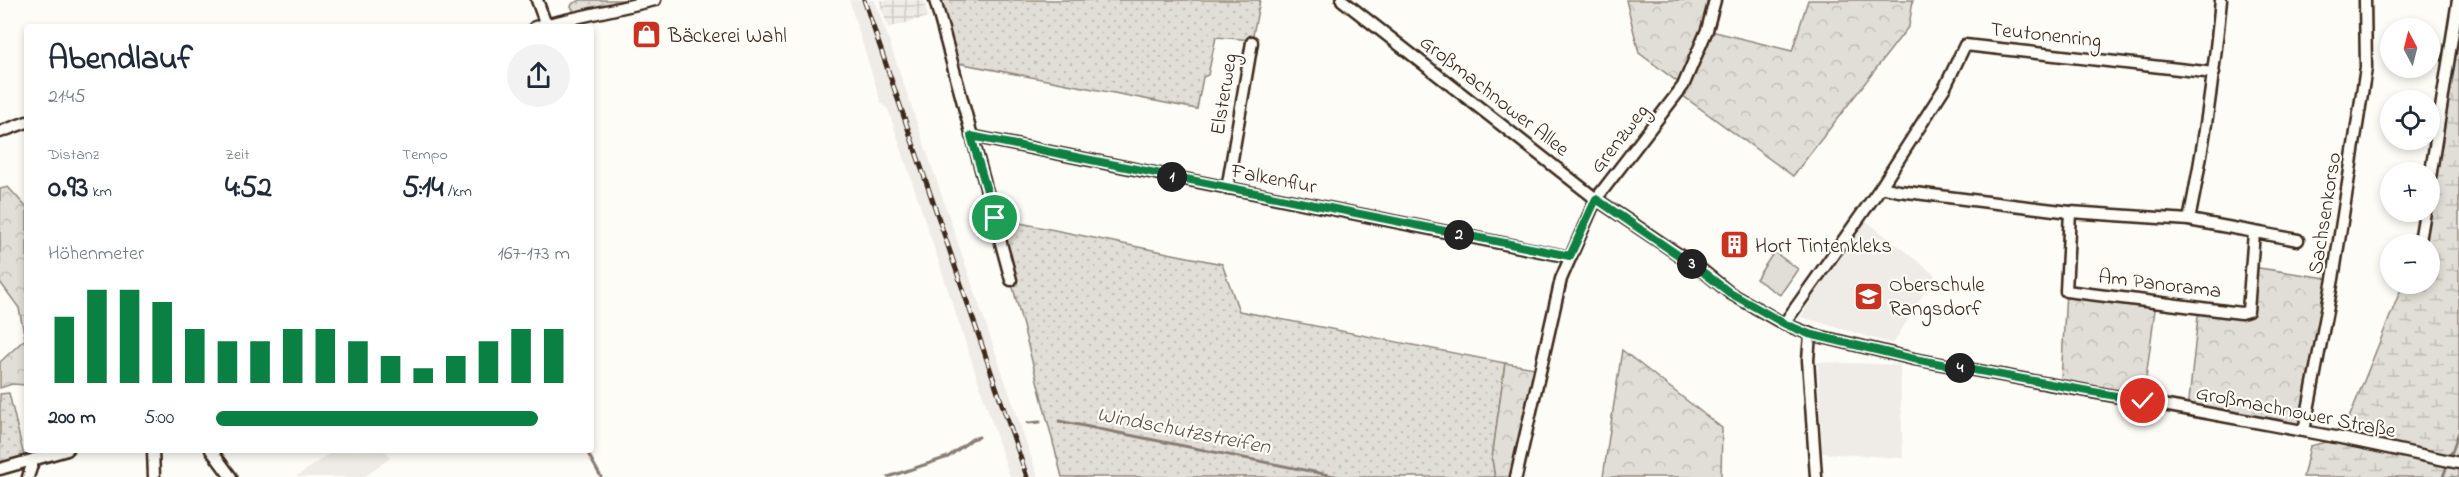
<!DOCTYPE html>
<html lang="de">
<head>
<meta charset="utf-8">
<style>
  :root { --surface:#fff; --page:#f2f2f3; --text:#1f2937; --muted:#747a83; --accent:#0b8043 }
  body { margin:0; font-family:"Indie Flower",sans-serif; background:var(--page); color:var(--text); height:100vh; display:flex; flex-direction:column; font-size:22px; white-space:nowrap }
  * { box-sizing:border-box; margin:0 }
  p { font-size:20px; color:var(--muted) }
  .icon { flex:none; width:33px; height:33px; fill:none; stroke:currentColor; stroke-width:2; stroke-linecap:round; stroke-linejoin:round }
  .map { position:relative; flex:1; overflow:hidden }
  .details { position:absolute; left:24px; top:24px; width:570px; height:429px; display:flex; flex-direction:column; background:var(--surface); border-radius:6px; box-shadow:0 3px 9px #0003 }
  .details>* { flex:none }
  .needle { width:39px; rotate:353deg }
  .tools { position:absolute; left:2380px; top:18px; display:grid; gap:12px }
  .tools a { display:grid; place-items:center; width:60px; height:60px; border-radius:50%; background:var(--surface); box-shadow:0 3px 9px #0003; font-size:30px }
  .pin { position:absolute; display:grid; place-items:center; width:51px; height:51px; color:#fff; margin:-26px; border:3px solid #fff; border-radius:50%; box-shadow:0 2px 6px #0007 }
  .km { position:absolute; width:30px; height:30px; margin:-15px; border-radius:50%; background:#222; color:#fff; font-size:16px; line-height:30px; text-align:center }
  .round { display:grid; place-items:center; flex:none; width:63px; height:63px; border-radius:32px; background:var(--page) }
  .overview { display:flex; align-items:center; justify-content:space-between; height:102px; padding:0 24px }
  h1 { font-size:33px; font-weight:700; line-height:45px }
  .metrics { display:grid; grid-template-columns:repeat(3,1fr); gap:9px; height:102px; padding:6px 24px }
  .metrics div { display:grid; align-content:center }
  .metrics b { font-size:30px; font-weight:700 }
  .metrics small { font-size:16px; font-weight:400 }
  .metrics p { font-size:16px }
  .chart { height:168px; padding:12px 24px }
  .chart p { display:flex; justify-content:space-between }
  .chart svg { width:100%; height:108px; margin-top:6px; stroke:var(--accent); stroke-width:6 }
  ul { padding:0 24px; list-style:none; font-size:20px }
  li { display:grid; grid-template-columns:96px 72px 1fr; align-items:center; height:45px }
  li i { height:15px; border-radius:8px; background:var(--accent) }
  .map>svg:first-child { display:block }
</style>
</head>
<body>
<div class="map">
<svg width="2459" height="477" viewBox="0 0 2459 477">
  <defs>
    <pattern id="industrial-grid" width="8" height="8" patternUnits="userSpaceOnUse" patternTransform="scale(1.5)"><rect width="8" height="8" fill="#efece7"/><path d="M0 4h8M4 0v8" fill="none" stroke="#cecbc6"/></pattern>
    <pattern id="grass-dots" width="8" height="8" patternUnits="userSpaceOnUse" patternTransform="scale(1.5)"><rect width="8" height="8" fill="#e1ded7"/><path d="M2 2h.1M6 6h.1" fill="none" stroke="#c2bfb8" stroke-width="1.8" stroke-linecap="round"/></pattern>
    <pattern id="forest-crowns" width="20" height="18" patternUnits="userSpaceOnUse" patternTransform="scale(1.5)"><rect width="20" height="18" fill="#e1ded7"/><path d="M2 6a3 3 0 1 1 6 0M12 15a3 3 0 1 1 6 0" fill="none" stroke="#c2bfb8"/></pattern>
    <pattern id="wetland-marsh" width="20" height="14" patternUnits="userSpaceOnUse" patternTransform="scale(1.5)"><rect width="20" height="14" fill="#e1ded7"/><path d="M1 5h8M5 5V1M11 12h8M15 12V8" fill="none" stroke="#c2bfb8"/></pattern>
  </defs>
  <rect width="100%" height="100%" fill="#fdfcf7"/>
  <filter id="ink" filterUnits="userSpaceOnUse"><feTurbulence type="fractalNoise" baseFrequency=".0167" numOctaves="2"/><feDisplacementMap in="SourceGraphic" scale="12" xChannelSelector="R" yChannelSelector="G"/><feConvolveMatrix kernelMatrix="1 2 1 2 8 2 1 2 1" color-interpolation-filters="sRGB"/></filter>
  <g filter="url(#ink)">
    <g fill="#efece7">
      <path d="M849,0h26l163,477h-28l-122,-368 -7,-6z"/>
      <path d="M1860,216l75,59 -42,69 -92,-27z"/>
      <path d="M1818,362l82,3 3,93 -81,-5z"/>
      <path d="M334,450h51l5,8 -26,19h-68z"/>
    </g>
    <path fill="url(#industrial-grid)" d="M879,0h45l4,17 -40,11z"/>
    <g fill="url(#grass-dots)" stroke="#8e847a" stroke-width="1.5">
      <path d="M581,0h59l-65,14 -4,-8 2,-3z"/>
      <path d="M935,0h325l-8,40 -36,-3 -8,38 -5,2 -6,32 -244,-47z"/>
      <path d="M995,218l227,46 17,47 266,52 -13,96 3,18h-433z"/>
      <path d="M9,393l15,63 10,3 -34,10v-75z"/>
    </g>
    <g fill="url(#forest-crowns)" stroke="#8e847a" stroke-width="1.5">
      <path d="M1626,0h89l-8,30 85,21 16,-51h105l-4,26 -116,150 -114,-83 4,-7 -44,-33z"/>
      <path d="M8,187l19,21v177l-15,-1 -12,4v-26l25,-23 -6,-31 -19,-26v-93z"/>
      <path d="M2252,267l81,12 -22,147 -123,-16 11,-103 49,4z"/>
      <path d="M2066,291l90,11 -13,99 -82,-20z"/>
      <path d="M1622,350l100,78 -1,49h-118z"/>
      <path d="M1505,363l36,6 -25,108h-21l-3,-18z"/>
    </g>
    <path fill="url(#wetland-marsh)" stroke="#8e847a" stroke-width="1.5" d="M2459,0v477h-156l7,-31 31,-8 62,-154h27v-40h-12l12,-32v-34z"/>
    <path fill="#e1ded7" stroke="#8e847a" stroke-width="1.5" d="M1774,252l24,17 -18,26 -24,-16z"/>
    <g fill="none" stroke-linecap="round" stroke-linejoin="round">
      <g stroke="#887d74" stroke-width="3">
        <path d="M1059,421l280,56"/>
        <path d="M1028,423l12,-1"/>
        <path d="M586,450l15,27"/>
        <path d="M888,477l60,-20 24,-18 7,-2"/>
        <path d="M2443,477l16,-45"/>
      </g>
      <defs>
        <g id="minor">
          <path d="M537,0l9,25"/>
          <path d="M935,0l76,280"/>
          <path d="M1342,0l254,199 107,72 27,22 54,31 26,10 104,25 427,79 118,25"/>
          <path d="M535,27l120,-27"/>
          <path d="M0,132l27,-10"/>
          <path d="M971,136l599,121"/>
          <path d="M2430,178l28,-178"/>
          <path d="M1881,187l18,4 171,21 119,8 109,20"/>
          <path d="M1227,189l25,-147"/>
          <path d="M2070,212l-4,79 175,22 7,-2 6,-79"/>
          <path d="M2189,220c15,-73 25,-146 32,-220"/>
          <path d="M2420,241l5,-29"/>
          <path d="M1784,324l97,-137 64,-100 20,-42 249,28"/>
          <path d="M1810,334l-2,26 8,117"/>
          <path d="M2304,431l29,-152 33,-211 -1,-68"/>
          <path d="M153,450l1,27"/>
          <path d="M211,450l20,27"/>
          <path d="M0,469l67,-19"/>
          <path d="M28,477l6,-18"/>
          <path d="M1516,477l45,-198 35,-80 87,-113 24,-56 8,-30"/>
        </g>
      </defs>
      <use href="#minor" stroke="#3b2a1e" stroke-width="15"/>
      <use href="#minor" stroke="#fdfcf7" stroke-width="10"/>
      <defs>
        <path id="rail" d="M864,0l163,477"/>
      </defs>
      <use href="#rail" stroke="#3b2a1e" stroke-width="5"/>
      <use href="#rail" stroke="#fdfcf7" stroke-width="3" stroke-dasharray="9" stroke-linecap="butt"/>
    </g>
  </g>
  <g fill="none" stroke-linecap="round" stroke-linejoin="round" filter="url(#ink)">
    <defs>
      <path id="route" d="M995,218l-24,-82 599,120 26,-57 107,73 27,21 55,31 24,10 105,25 229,42"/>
    </defs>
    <use href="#route" stroke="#fff" stroke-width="12"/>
    <use href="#route" stroke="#0b8043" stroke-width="8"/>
  </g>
  <defs>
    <symbol id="shop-square" viewBox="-11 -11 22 22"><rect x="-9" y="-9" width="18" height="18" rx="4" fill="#c8321e" stroke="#fdfcf7"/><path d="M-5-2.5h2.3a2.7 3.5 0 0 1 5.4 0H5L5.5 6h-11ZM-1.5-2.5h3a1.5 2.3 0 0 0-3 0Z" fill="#fff"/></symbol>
    <symbol id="building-square" viewBox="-11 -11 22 22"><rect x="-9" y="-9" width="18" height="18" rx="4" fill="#c8321e" stroke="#fdfcf7"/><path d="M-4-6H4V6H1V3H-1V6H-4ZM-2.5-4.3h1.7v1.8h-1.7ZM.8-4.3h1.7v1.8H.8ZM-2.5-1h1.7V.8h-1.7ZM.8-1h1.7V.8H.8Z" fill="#fff"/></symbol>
    <symbol id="school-square" viewBox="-11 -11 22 22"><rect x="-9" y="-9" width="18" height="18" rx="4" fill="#c8321e" stroke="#fdfcf7"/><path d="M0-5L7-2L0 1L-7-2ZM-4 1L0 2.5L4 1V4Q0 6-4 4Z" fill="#fff"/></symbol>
  </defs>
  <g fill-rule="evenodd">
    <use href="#shop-square" x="630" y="18" width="33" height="33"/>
    <use href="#building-square" x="1718" y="228" width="33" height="33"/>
    <use href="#school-square" x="1852" y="280" width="33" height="33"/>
  </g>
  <g text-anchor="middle" stroke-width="4.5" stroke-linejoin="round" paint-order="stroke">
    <g font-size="21" fill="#3b2a1e" stroke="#fdfcf7">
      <text transform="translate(2046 34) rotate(6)" y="7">Teutonenring</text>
      <text transform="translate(1223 94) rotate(-81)" y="7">Elsterweg</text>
      <text transform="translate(1495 95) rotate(38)" y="7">Großmachnower Allee</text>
      <text transform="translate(1619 138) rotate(-52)" y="7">Grenzweg</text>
      <text transform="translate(1274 178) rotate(11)" y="7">Falkenflur</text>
      <text transform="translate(2324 213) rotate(-81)" y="7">Sachsenkorso</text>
      <text transform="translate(2160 283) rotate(7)" y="7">Am Panorama</text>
      <text transform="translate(2296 411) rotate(11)" y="7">Großmachnower Straße</text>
    </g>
    <g font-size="21" fill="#3b2a1e" stroke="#fdfcf7" text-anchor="start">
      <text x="668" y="42">Bäckerei Wahl</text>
      <text x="1755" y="252">Hort Tintenkleks</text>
      <text x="1889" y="291">Oberschule<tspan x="1889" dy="24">Rangsdorf</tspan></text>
    </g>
    <g font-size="22" font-style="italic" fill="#615349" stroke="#fdfcf7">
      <text transform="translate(1184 429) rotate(11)" y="8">Windschutzstreifen</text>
    </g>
  </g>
</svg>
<div class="tools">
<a><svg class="needle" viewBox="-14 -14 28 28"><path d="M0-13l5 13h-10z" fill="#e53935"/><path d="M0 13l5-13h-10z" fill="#747a83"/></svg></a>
<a><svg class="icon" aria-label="locate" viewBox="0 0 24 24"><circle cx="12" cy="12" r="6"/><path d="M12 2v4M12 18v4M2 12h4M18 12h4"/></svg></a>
<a>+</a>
<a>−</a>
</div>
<div class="pin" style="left:995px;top:218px;background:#1e9e55"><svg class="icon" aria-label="arrive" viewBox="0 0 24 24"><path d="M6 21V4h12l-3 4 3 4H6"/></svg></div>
<div class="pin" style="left:2143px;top:401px;background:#d93025"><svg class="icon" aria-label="check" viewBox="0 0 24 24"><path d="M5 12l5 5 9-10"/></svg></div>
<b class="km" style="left:1172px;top:177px">1</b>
<b class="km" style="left:1459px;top:235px">2</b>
<b class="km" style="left:1692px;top:264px">3</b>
<b class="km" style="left:1960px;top:368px">4</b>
<section class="details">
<div class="overview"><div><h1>Abendlauf</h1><p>21:45</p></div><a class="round"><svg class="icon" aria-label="share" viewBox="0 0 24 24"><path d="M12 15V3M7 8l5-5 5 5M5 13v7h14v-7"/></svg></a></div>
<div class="metrics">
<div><p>Distanz</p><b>0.93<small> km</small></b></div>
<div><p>Zeit</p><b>4:52</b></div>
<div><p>Tempo</p><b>5:14<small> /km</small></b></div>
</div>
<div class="chart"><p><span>Höhenmeter</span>167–173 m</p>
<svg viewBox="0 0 160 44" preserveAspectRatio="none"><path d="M5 44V17M15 44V6M25 44V6M35 44V11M45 44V22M55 44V27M65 44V27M75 44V22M85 44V22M95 44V27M105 44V33M115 44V38M125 44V33M135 44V27M145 44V22M155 44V22"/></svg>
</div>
<ul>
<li><b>200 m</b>5:00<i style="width:91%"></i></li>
</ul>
</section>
</div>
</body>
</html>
